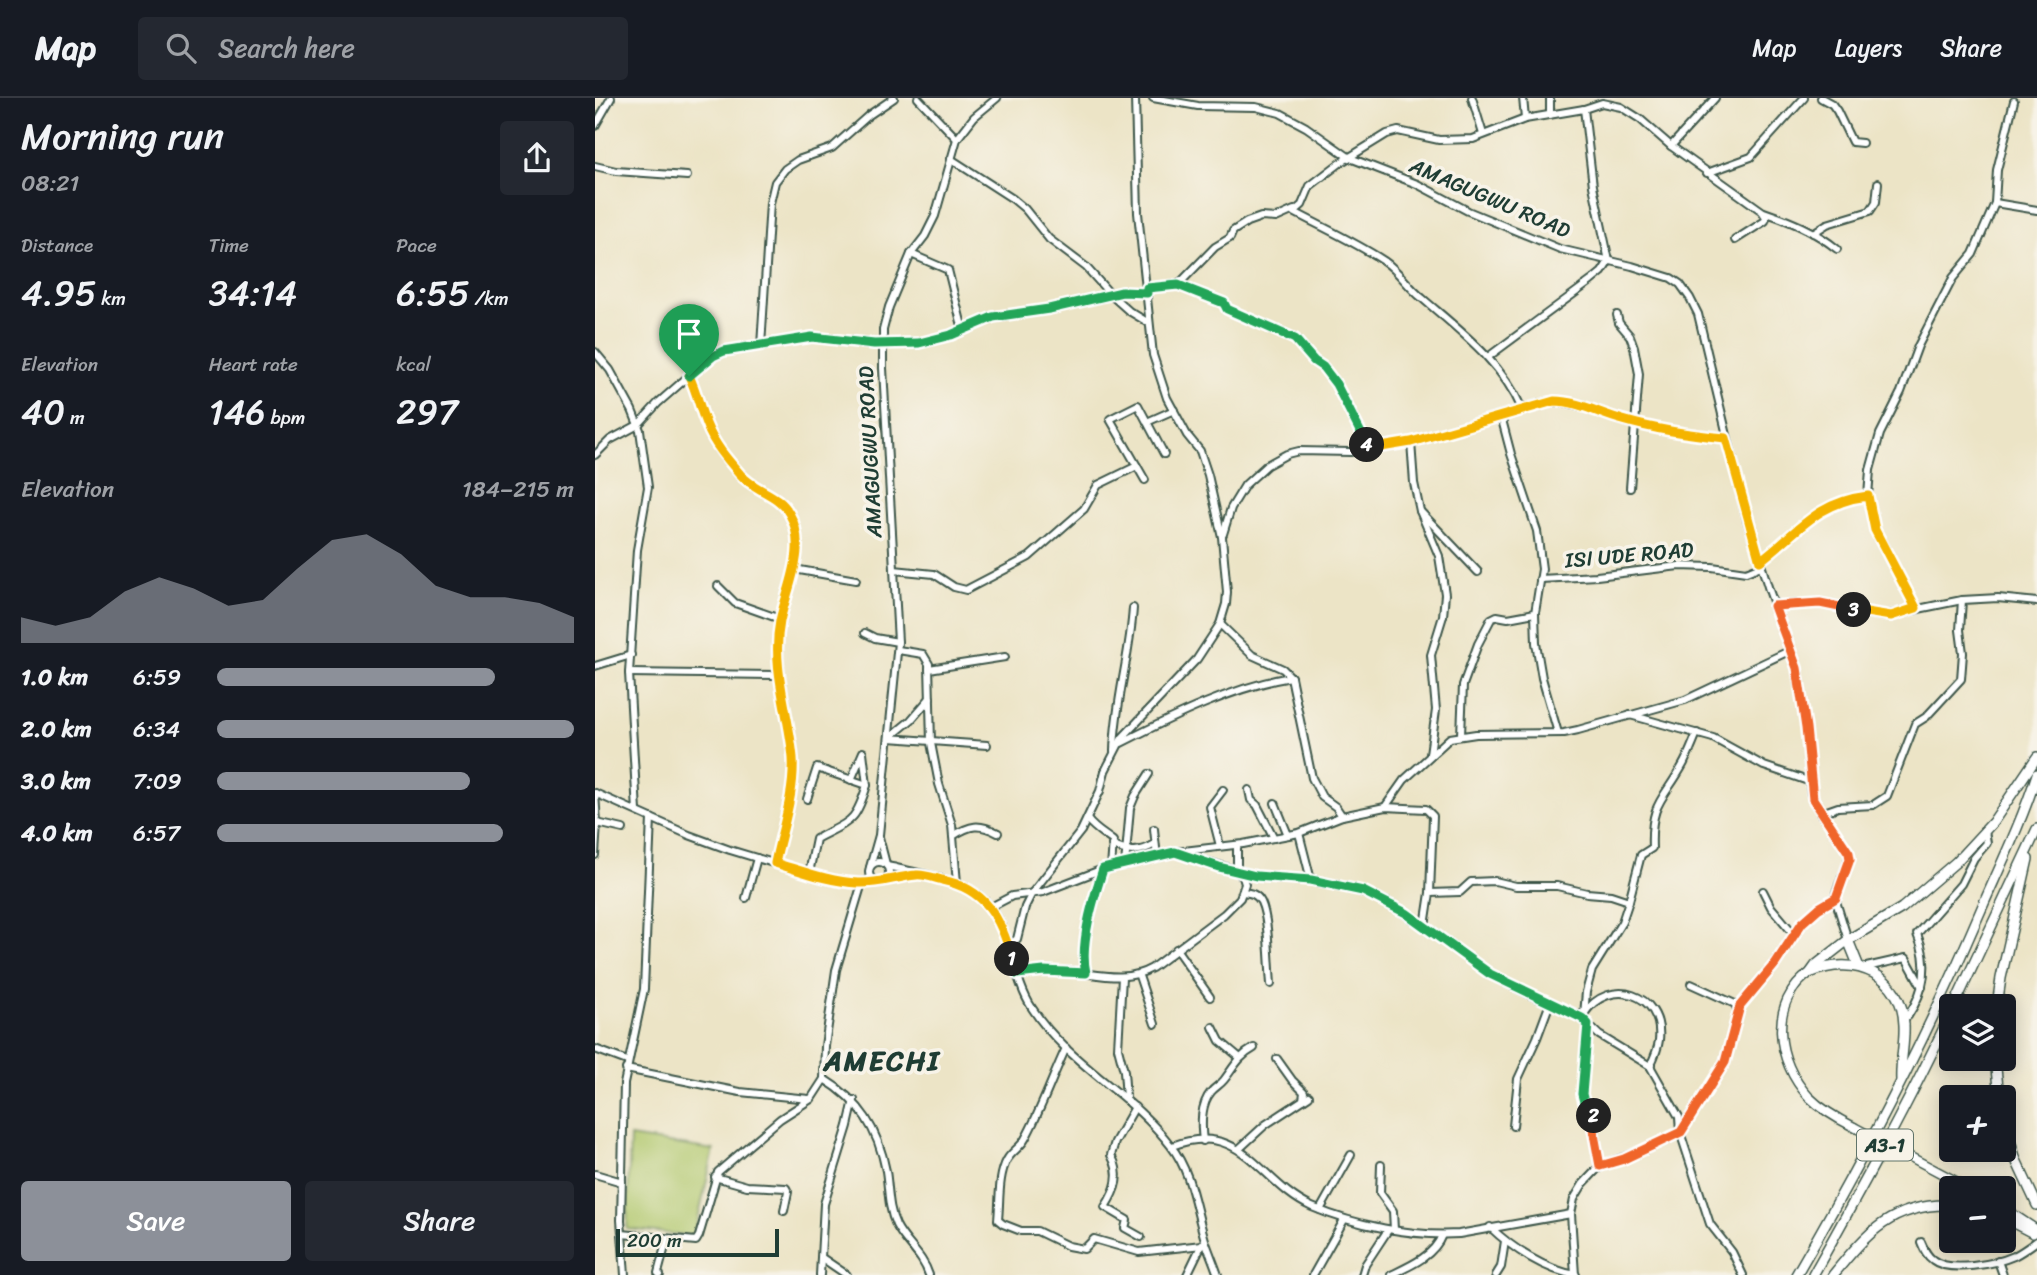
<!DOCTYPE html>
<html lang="en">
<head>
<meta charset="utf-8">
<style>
  :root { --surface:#171b24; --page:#242831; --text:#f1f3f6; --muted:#9ea1a6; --line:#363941; --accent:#8c9099 }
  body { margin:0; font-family:Sriracha,sans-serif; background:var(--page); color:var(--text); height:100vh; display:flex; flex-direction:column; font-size:26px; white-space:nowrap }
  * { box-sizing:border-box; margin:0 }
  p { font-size:23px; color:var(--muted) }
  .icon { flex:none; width:38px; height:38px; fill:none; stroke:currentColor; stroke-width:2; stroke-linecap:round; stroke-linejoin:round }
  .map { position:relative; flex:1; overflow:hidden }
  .drawer { display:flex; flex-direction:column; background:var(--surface); width:595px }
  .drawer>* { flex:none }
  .buttons { position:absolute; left:1344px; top:896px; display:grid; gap:14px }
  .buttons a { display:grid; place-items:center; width:77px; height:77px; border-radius:7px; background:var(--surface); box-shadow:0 4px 18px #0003; font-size:35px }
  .scale { position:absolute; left:21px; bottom:18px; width:163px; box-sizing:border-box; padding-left:7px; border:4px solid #1f3d34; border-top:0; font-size:19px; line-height:24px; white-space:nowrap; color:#1f3d34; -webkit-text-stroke:5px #f7f3e8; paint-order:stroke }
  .pin { position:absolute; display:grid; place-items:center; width:60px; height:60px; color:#fff; margin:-72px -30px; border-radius:50% 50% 50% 0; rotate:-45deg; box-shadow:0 0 7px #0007 }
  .pin .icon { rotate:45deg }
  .km { position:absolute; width:35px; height:35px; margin:-18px; border-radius:50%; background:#222; color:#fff; font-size:19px; line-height:35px; text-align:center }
  .round { display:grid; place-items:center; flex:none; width:74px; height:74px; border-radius:7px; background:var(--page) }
  .summary { display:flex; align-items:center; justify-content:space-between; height:119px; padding:0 21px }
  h1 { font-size:38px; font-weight:600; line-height:52px }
  .stats { display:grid; grid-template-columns:repeat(3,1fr); gap:10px; height:119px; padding:7px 21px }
  .stats div { display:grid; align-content:center }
  .stats b { font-size:35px; font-weight:600 }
  .stats small { font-size:19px; font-weight:400 }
  .stats p { font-size:19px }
  .chart { height:196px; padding:14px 21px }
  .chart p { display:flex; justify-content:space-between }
  .chart svg { width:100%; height:126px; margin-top:7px; fill:var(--accent); opacity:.7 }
  .cta { display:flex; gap:14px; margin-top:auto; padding:14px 21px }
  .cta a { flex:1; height:80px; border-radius:7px; background:var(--accent); color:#fff; font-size:28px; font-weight:600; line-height:80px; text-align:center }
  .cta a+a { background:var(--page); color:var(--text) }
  ul { padding:0 21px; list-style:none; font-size:23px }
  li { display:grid; grid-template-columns:112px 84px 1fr; align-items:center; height:52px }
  li i { height:18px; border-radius:9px; background:var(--accent) }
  header { display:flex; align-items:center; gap:42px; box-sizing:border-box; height:98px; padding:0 35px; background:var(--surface); border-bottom:2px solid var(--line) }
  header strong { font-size:33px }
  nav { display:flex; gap:38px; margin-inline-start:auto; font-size:24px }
  .search { width:490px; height:63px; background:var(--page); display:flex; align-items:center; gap:18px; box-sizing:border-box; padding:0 24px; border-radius:7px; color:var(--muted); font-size:26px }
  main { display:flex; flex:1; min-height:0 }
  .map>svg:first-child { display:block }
</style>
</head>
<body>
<header>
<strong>Map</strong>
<div class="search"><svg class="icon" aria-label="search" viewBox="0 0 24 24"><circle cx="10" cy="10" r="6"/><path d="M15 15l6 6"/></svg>Search here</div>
<nav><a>Map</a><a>Layers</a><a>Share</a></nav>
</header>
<main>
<section class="drawer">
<div class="summary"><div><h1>Morning run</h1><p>08:21</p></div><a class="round"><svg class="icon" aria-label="share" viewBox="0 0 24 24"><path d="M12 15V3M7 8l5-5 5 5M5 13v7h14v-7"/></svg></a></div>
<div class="stats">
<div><p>Distance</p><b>4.95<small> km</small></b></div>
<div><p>Time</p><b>34:14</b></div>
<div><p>Pace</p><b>6:55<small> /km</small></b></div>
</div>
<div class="stats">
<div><p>Elevation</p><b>40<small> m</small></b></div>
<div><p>Heart rate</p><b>146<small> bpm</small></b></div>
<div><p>kcal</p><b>297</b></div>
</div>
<div class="chart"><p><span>Elevation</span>184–215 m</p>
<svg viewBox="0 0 160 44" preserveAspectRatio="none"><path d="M0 44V35L10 38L20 35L30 26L40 21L50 25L60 31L70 29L80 18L90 8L100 6L110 13L120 24L130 28L140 28L150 30L160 35V44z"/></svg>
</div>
<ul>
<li><b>1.0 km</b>6:59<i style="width:78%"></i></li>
<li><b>2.0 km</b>6:34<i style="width:100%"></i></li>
<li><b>3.0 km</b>7:09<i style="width:71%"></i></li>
<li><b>4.0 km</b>6:57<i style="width:80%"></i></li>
</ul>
<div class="cta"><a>Save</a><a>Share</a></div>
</section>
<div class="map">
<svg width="1442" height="1177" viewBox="0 0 1442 1177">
  <rect width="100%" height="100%" fill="#f7f3e8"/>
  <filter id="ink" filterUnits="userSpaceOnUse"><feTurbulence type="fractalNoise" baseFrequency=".0143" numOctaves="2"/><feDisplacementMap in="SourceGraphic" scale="14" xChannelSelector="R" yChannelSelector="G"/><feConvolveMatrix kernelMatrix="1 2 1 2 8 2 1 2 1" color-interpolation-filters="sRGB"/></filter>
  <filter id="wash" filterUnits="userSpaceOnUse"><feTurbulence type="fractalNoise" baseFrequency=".00686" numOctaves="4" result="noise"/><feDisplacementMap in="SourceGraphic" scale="28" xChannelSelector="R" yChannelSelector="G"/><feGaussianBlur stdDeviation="1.57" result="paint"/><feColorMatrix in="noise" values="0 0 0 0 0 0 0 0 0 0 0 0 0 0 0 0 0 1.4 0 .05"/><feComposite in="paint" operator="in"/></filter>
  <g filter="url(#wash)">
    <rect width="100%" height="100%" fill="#ece4c6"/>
    <path fill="#b1c86d" stroke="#688250" stroke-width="2" d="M35,1039l84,13 -20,86 -67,-7z"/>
  </g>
  <g filter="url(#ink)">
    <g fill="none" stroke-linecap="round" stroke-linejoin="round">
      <defs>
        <g id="minor">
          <path d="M323,0l39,41"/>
          <path d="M558,0l45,8 58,1 24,6 26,14 44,31 67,26 51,27 92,38 72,17 39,12 9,6 10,14 8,16 49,205 22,71 28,78 9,60 5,65 5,12 33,48c1,16 -12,29 -14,45l13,42"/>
          <path d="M877,0l11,36"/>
          <path d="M928,0l2,21"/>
          <path d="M955,0v17"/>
          <path d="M1226,0l11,6 5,7 15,31 10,1"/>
          <path d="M0,28l16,-28"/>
          <path d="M1076,48l44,-48"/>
          <path d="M356,61l62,40 12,10 24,30 37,28 25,28 11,-3 25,1"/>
          <path d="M0,68l21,5 71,5"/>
          <path d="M1112,75l44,-16 53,-59"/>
          <path d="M1400,105l42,7"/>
          <path d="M1169,114c26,9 51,19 73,37"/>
          <path d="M1218,135l14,-9 43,-13 6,-9 2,-19"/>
          <path d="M316,156l37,16 15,60"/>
          <path d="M583,187l46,18 3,6 68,30 19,22 9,6 13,17 33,65"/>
          <path d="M552,190l31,-3 37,-38 15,-9 3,-7 14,-9 14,-5 15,1 18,-8"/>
          <path d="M1022,217l2,8 11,13 4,11 5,27 -9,114"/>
          <path d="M166,248l9,-143 5,-21 10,-13 13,-9 34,-12 37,-33 25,-17"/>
          <path d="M0,254l15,18 22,40 8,20 8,57 -11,63 -8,123 8,138"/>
          <path d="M893,259l103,-76 11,-9 7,-11 -16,-75 -9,-77"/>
          <path d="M94,278c8,16 11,34 18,50 7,18 20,33 33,48 14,17 38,19 49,39 21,37 -5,77 -10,113 -5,45 10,88 14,132 2,35 -11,71 -18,105"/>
          <path d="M927,311c-21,-48 -62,-78 -100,-111 -14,-11 -23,-27 -38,-37 -29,-19 -60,-33 -90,-49l8,-7 8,-19 30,-23 47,-29 11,-3 41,9 34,-1 52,-20 59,-10 18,-6 19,4 19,12 31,27 91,65 4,6 -1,4 -30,19"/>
          <path d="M906,318l10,38 26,77 5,38 -7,44 1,30 6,35 16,55"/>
          <path d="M552,324l27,-12"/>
          <path d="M816,344l3,41 6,28 58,61"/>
          <path d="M0,357l15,-15 28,-15 20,-22 49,-43 17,-9 88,-14 62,7 45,-1 32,-8 42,-18 56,-8 62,-14 18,16 20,12"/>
          <path d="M550,382l-35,-61 28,-14 26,49"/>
          <path d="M825,413l19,45 6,38 -2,22 -12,39 5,55 -6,44"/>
          <path d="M628,436l8,-26 14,-23 22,-20 20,-11 12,-3 51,1 61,-10 136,-40c24,-4 63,15 88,22 30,7 60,11 91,13"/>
          <path d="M1165,463c36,-28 59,-60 108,-65"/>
          <path d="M199,471l62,11"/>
          <path d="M299,472l40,4 20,13 12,3 63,-33 55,-48 14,-24 39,-19"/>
          <path d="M945,481l57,-3 82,-10 33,1 34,5 15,-6"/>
          <path d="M123,488l17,17 45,16"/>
          <path d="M1179,508l46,-3 64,13 78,-16 36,-2 39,4"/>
          <path d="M1321,510l-41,-78 -7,-34 2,-26 10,-36 21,-42 17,-46 35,-68 20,-24 22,-51 2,-33 17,-69"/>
          <path d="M625,526l32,31 31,14 8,8 21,101 10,19 14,10 6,9"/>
          <path d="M270,535l10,5 23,4"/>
          <path d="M303,552l25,4 6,10 2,79 8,41 13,41 5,58"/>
          <path d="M0,568l36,-11"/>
          <path d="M334,571l76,-12"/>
          <path d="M34,575l151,2"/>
          <path d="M1035,617l83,23 51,28 47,16"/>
          <path d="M866,637l2,-50 15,-41 13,-25 6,-3 11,2 27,-5"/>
          <path d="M294,640l98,7"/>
          <path d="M294,640l22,-18 19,-22"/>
          <path d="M526,645c51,-26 114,-57 170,-66"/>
          <path d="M519,653c1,-48 16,-95 19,-143"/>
          <path d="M256,682l12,-28 4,33"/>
          <path d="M654,692l2,10 6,5 17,33"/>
          <path d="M0,695l94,42 41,15 93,28 28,5 24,-2"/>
          <path d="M212,701l10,-31 50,17c-12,39 -16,35 -51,54l-7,34"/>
          <path d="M680,705l13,32"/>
          <path d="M790,709l19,-27 46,-42 26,-4 88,-1 14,-3 107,-30 106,-50"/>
          <path d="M1226,715l17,-6 35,-2 14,-9 28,-72 11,-7 35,-38 2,-26 -3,-23 2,-30"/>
          <path d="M492,721c7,10 17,15 26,22l-2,27"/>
          <path d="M2,725l26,6"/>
          <path d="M559,731l3,28"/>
          <path d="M704,735l12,47"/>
          <path d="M358,738c17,-11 26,-13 45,-3"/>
          <path d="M284,739l7,27"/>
          <path d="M517,747c15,8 28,8 43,-1"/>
          <path d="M625,748l-10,-39 13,-17"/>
          <path d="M580,754l81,24 55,4 44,9 32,13 46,30 57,42 43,22 45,19 21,20 51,31 29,51 1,15 30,92 22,28 11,23"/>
          <path d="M0,757l2,-32 -2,-30"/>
          <circle cx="284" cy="774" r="10"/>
          <path d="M530,767l5,-57 5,-12 14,-22"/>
          <path d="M292,768c27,6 74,14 95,32 31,28 28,76 50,110 36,56 99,85 139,138 21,27 24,62 34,94 4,12 9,23 13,35"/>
          <path d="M275,769l9,-32 19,-193 -15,-274v-38l6,-23 22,-53 14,-18 10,-20 22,-77 17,-22 23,-19"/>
          <path d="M291,781l31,-5"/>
          <path d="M1168,793l8,16 22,26"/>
          <path d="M648,794c8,1 14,2 18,10 8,17 8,61 10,82"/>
          <path d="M835,795l30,-1 11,-10 24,-1 21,5h41l30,7 24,2 18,6 -7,21 -30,48 -6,22 -2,23"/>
          <path d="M151,800l11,-40"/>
          <path d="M1034,803l12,-46 11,-7c-2,-47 12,-48 32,-85 5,-10 9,-20 13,-30"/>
          <path d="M396,809l21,-11 31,-4 60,-23 72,-17 68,-8 56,-11 43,-17 43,-9 41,2 7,7 -3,77 -5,33"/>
          <path d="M414,847l8,-6 8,-32 7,-14 49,-62 19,-40 5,-20 17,-33 75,-79 23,-35 6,-20 1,-12 -5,-55 -14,-62 -8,-24 -13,-16 -20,-37 -14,-43 -15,-142 -3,-115"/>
          <path d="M581,851l34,48"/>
          <path d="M1267,870l44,-10 16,29"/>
          <path d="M491,875c-7,-29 8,-76 17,-104"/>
          <path d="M422,876c16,-3 33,-3 49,-3 30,2 58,13 86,-3l72,-54 16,-16 5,-14 -2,-7 -6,-6v-26"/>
          <path d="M544,878l16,48"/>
          <path d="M527,879l-4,71 6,23 2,27"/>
          <path d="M1096,886l44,20 3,7"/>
          <path d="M989,916c25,-38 80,-21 75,26 -1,9 -5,18 -9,26"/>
          <path d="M1313,918c17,-26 22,-52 9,-82l44,-50 13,-26 13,-15 -2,-12"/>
          <path d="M993,926l-6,70 2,8 10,12 -1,15 7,37"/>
          <path d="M618,929l7,14 19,16"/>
          <path d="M471,950c-14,30 -25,62 -41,91 -4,8 -14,13 -18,21 -9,16 -7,41 -9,60l5,4 18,7h16l31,15 16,3 10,-10 45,13 63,-7"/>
          <path d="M0,951l32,12"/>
          <path d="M682,961l15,21 12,12 -1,8"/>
          <path d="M31,971l114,23 69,7"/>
          <path d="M229,981c36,22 54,50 62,92 3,19 2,37 10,54 9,18 27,30 33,50"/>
          <path d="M540,1009l-20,35 -4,13c11,19 5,35 -6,52l22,13 -2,8 16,9"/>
          <path d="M918,1028l5,-47 19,-41 13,-35"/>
          <path d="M608,1043c-2,-16 -3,-36 8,-49 4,-5 9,-7 13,-12 10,-13 15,-24 30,-32"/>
          <path d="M577,1048c71,-27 87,37 140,61 42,18 101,30 147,27l112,-20"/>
          <path d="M644,1051l26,-24 44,-29"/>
          <path d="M786,1067l-1,28 13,18 1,19"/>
          <path d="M0,1076l27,8"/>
          <path d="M120,1079l32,9 39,2 2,4 -4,19"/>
          <path d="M725,1112l31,-55"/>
          <path d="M895,1129c23,22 55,43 86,48"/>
          <path d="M27,1136l74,7 3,-5 19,-64 62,-53 31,-20 13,-20 1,-33 11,-76 26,-87"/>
          <path d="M1326,1144c3,7 5,13 12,18 16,13 63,4 81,-4 8,-4 16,-10 23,-15"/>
          <path d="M227,1160l25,17"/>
          <path d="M1403,1163l5,14"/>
          <path d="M30,1177l-4,-55 3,-136 20,-95 7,-171"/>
          <path d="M65,1177l-2,-2 9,-34"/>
          <path d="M225,1177l4,-71 24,-78 6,-26"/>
          <path d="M592,1177l15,-31"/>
          <path d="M718,1177l31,-55"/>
          <path d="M767,1177l3,-10 23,-35"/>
          <path d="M796,1177c19,-9 43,-19 51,-40"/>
          <path d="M901,1177l5,-8 4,-26"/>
          <path d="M980,1177l-4,-61 3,-15 9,-15 17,-18 44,-16 36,-18 45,-70 15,-56 35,-42 27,-41 17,-15 16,-10"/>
        </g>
        <g id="major">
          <path d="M1216,874c-44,30 -35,90 -2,125 13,13 29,22 45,30"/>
          <path d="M1306,1054l68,36"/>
          <path d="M1409,1110l33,22"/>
        </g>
        <g id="highway">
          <path d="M1253,842l11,27"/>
          <path d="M1216,874l5,-7 32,-25 54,-32 54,-46 37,-40 44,-65"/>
          <path d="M1217,874c42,-18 91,3 92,53 1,18 -4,36 -3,55"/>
          <path d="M1359,908l83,-177"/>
          <path d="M1402,908l4,-28 27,-119"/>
          <path d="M1400,961l4,38"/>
          <path d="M1409,1023l12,39 21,45"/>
          <path d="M1409,1120l29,15"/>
          <path d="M1201,1177c70,-120 134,-245 188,-372 19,-43 39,-85 53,-129"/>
          <path d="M1218,1177c48,-86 96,-172 138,-262"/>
          <path d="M1238,1177c34,-42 60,-72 118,-70"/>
        </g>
      </defs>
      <use href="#minor" stroke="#3e564a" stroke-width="10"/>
      <use href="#major" stroke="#3e564a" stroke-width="11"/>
      <use href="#highway" stroke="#3e564a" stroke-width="12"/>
      <use href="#minor" stroke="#fff" stroke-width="6"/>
      <use href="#major" stroke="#fff" stroke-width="8"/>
      <use href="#highway" stroke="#fff" stroke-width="9"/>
      <defs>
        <path id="major-bridge" d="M1259,1029l47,25"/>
      </defs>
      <use href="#major-bridge" stroke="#3e564a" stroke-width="11" stroke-linecap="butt"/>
      <use href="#major-bridge" stroke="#fff" stroke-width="8"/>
    </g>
  </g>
  <g fill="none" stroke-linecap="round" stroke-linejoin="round" filter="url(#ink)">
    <defs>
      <path id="split-1" d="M94,278c8,16 11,34 18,50 7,18 20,33 33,48 14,17 38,19 49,39 20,34 -2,74 -9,108 -9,46 9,92 13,137 2,35 -11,71 -18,105 27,8 55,19 83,20 20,1 38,-6 58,-8 8,-1 18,3 26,5 44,9 59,38 70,79"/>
      <path id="split-2" d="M417,861l5,15 27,-3 42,2c-7,-29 8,-76 17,-104l72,-17 44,15 37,9 55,4 52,11 43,22 84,61 92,44 6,6 -6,70 2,8 10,14"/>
      <path id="split-3" d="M999,1018l-1,13 7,37 24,-7 57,-27 44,-70 15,-56 35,-42 27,-41 17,-15 17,-10 14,-39 -1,-6 -36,-54 -7,-71 -9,-60 -23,-62 46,-3 34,7"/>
      <path id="split-4" d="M772,347l2,4 42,-7 143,-41c24,0 46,13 69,19 34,10 68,15 103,18l34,123c38,-29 57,-59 108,-65l7,34 41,78 -25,8 -37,-6"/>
      <path id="split-5" d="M94,278l24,-20 11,-5 88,-14 62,7 45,-1 32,-8 42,-18 56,-8 73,-17 25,1v-5l31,-3 46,18 3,6 68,30 19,22 9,6 13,17 31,61"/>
    </defs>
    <use href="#split-1" stroke="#fff" stroke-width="14"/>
    <use href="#split-2" stroke="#fff" stroke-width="14"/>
    <use href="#split-3" stroke="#fff" stroke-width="14"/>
    <use href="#split-4" stroke="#fff" stroke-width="14"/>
    <use href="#split-5" stroke="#fff" stroke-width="14"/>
    <use href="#split-1" stroke="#f5b400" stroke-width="9"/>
    <use href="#split-2" stroke="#22a559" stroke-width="9"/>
    <use href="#split-3" stroke="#f0652b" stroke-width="9"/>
    <use href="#split-4" stroke="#f5b400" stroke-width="9"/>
    <use href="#split-5" stroke="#22a559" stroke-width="9"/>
  </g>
  <g text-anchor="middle" stroke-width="7" stroke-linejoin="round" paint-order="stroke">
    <rect fill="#f7f3e8" stroke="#60746a" stroke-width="2" x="1262" y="1031.5" width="56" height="31" rx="5"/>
    <g font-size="19" font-weight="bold" fill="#1f3d34">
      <text x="1290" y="1054">A3-1</text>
    </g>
    <g font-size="21" fill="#1f3d34" stroke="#f7f3e8">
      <text transform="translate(895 100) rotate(23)" y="7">AMAGUGWU ROAD</text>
      <text transform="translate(275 354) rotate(-93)" y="7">AMAGUGWU ROAD</text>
      <text transform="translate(1034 457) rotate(-5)" y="7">ISI UDE ROAD</text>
    </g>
    <g font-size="28" font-weight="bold" letter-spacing="2" fill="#1f3d34" stroke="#f7f3e8">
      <text x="287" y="972">AMECHI</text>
    </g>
  </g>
</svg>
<div class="buttons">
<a><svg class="icon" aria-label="layers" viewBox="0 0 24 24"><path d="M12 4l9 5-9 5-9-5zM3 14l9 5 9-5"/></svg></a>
<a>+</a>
<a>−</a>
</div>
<div class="scale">200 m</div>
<div class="pin" style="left:94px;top:278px;background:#1e9e55"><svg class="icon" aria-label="arrive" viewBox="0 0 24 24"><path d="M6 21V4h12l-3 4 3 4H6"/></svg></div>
<b class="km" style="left:417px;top:861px">1</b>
<b class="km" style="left:999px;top:1018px">2</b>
<b class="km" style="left:1259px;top:512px">3</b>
<b class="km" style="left:772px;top:347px">4</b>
</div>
</main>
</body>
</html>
